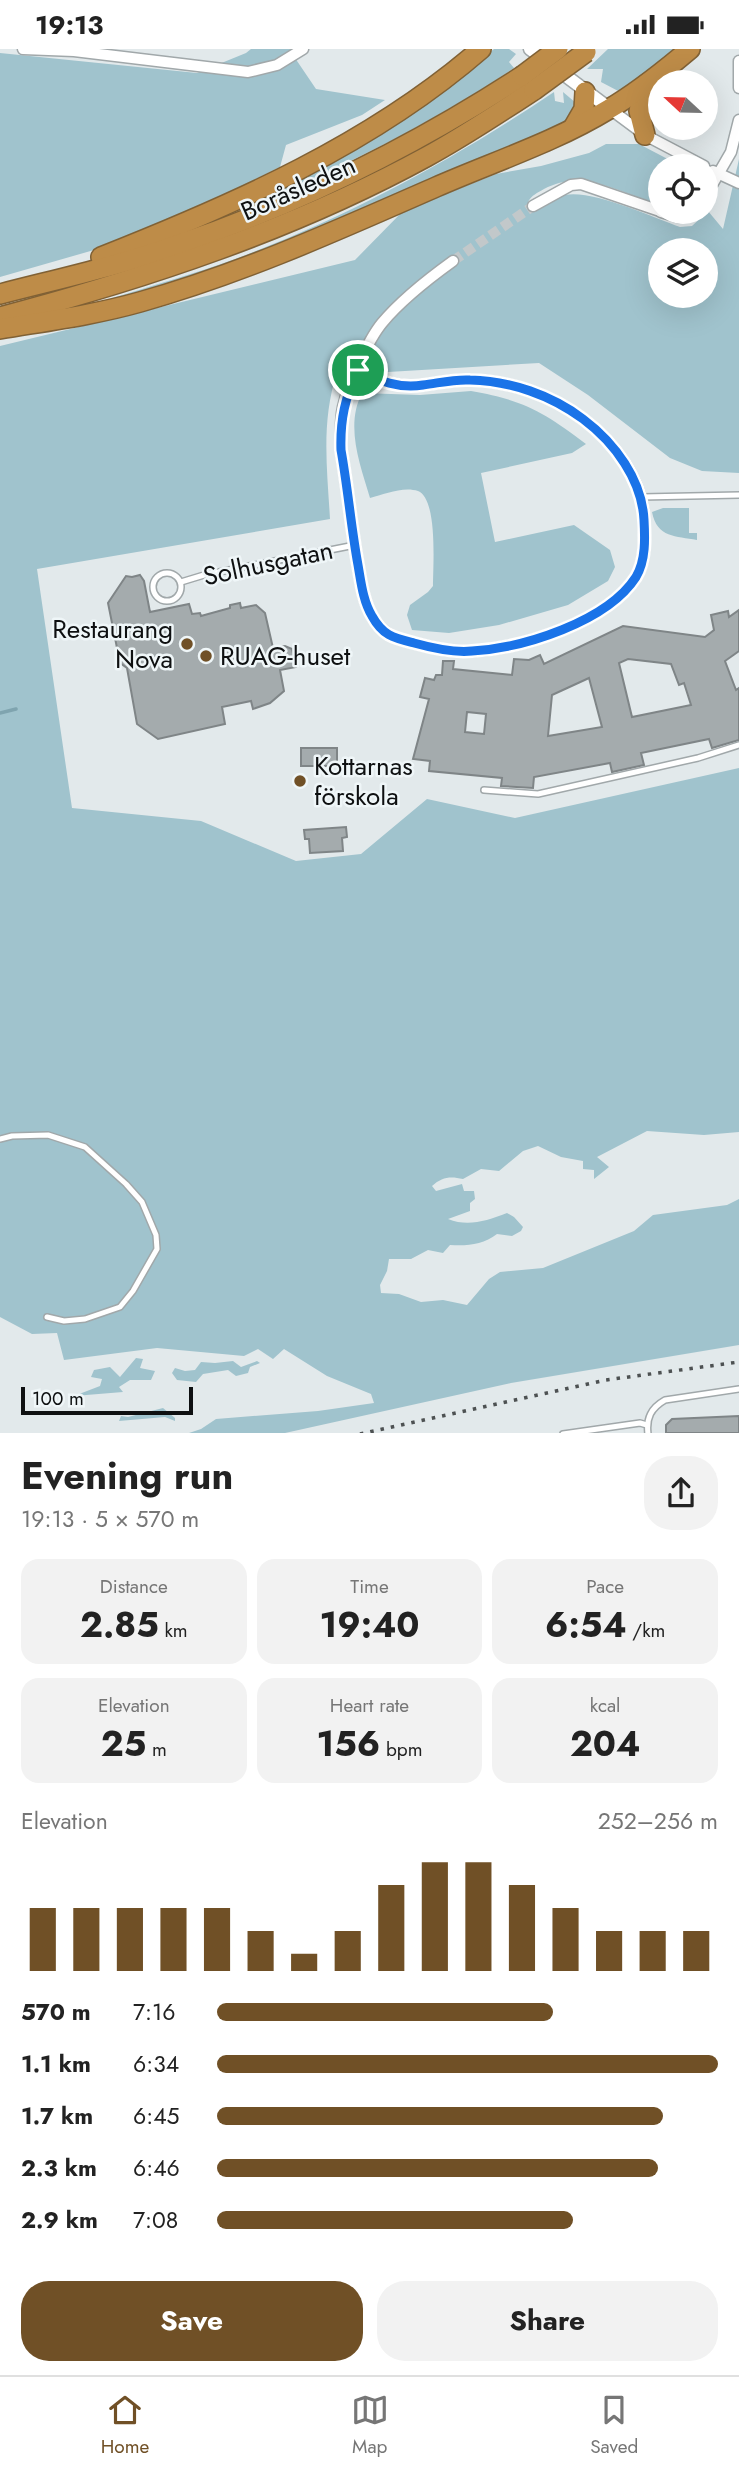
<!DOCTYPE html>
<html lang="en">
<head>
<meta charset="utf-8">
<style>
  :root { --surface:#fff; --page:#f2f2f2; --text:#222; --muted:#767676; --line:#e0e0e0; --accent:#705026 }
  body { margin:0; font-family:Jost,sans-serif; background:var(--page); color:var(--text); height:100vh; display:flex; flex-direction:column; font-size:26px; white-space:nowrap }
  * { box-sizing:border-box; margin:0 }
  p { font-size:23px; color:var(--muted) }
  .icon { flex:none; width:38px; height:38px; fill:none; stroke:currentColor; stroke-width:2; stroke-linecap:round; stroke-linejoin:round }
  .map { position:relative; height:1384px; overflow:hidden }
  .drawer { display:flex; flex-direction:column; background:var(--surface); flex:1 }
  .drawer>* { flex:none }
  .needle { width:46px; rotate:292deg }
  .fabs { position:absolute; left:648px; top:21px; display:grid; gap:14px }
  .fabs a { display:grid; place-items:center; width:70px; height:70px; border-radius:50%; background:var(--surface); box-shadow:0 7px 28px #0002; font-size:35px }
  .scale { position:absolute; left:21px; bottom:18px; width:172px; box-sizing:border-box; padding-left:7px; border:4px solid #0e1011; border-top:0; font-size:19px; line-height:24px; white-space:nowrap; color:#0e1011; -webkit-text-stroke:5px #eff6f8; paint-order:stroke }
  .pin { position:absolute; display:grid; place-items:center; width:60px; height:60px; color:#fff; margin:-30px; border:4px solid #fff; border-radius:50%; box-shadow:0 2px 7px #0007 }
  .round { display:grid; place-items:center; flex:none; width:74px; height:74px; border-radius:28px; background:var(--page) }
  .headline { display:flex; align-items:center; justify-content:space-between; height:119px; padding:0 21px }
  h1 { font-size:38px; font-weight:700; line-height:52px }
  .stats { display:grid; grid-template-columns:repeat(3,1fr); gap:10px; height:119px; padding:7px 21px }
  .stats div { display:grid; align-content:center; border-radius:18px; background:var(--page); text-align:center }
  .stats b { font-size:35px; font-weight:700 }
  .stats small { font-size:19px; font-weight:400 }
  .stats p { font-size:19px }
  .chart { height:196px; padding:14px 21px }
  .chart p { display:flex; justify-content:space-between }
  .chart svg { width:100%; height:126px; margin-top:7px; stroke:var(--accent); stroke-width:6 }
  .cta { display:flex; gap:14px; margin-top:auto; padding:14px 21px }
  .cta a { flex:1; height:80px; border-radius:28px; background:var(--accent); color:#fff; font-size:28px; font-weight:700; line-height:80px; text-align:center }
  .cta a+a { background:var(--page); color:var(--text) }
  ul { padding:0 21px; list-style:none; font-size:23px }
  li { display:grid; grid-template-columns:112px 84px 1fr; align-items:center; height:52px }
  li i { height:18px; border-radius:9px; background:var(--accent) }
  .status { display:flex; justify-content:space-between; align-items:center; height:49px; padding:0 35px; background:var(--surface); direction:ltr }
  .status svg { height:19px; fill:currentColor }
  .tab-bar { display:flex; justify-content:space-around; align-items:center; height:98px; border-top:2px solid var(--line); background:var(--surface); font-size:19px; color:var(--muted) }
  .tab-bar a { display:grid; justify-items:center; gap:4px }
  .tab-bar .active { color:var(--accent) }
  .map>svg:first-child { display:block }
</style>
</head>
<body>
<div class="status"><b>19:13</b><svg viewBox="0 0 49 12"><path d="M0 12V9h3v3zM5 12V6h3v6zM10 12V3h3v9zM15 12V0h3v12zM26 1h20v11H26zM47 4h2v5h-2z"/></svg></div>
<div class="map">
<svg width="739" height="1385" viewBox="0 0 739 1385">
  <rect width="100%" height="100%" fill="#e2e9eb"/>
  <g fill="#a0c3cd" fill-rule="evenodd">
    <path d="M251,0h44v9l21,31 69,11 -23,15 -76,30 -6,22 -109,54 -77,29 -94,27v-224l197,20 49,-20z"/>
    <path d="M494,0h15l7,5 -7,8 5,6c-100,67 -207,117 -320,159l221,-117z"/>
    <path d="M608,0h71l-57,44 -21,-11 2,-13h-16z"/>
    <path d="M554,43l1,9 9,2 -1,-11 13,11 -11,20 -335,143 -121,35v-2c42,-13 85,-25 126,-40 113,-42 220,-100 319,-167z"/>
    <path d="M606,95h33l42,22h-21v40c-37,-13 -78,-38 -116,-17 -7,4 -12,6 -16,13l3,8c13,-1 22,-12 34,-15 26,-6 88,22 115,32l12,-1 16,-15 15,18 16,-70v314l-37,-2 -32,-13 -82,-63 -49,-32 -151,9h-51c-16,50 -10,95 -7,147l-293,50 35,239 129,13 95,40 65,-7 66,-55 88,19 224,-50v364l-35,3 -57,-4 -50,26 12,10 -15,12v-9l-11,-1v-8l-22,-4 -23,-11 -15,5 -24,20 -18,-2 -18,10c-13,-3 -21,-2 -31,7l4,5 26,-7 2,7h10l1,8 -5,4v8l-22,8c20,8 38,2 59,-6l7,4 9,10 -2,4 -9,5 -15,-2c-14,11 -30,12 -47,11l-7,8 -15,-3 -17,9h-22l-2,12 -7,14 1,8 18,1 22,8 22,-2 24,5 22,-26 11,-7 43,-4 91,-37 19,-16 74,-10 12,-6v146l-228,38 -226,50 -99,1 15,-5 15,-10 102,-8 56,-8 -3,-9 -44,-18 -43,-27 -11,10 -15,-10 -14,7 -87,-8 -93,12 -7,-27 -25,1 -32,-17v-971l355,-86 48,-49 93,-37 45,-8 48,-13zM660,201h45v46h-45z"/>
    <path d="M471,342c52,9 73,21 115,53l-14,9 -91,20 14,69 79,-17 36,25 5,17 -7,14 -40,24 -69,20 -50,8 -37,-3 -5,-15 3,-10 18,-13 5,-6c0,-20 5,-87 -15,-95 -14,-5 -34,3 -48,7 -10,-34 -25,-72 -8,-105l58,2z"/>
    <path d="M663,459h26v25h8v7c-21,-4 -40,-2 -45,-28z"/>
    <path d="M136,1309l7,1 -3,9 15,3 -4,9h-21l-11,7 4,5 -49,4 26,-10 2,-7 -11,-2 3,-7 16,-3 10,10z"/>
    <path d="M233,1312l8,6 16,-6 3,2 -10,4 -2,6 -12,3 -8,-6 -25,4 -7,8 -19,-2 -5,-7 3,-5 10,3 10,-1 6,-8 14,1z"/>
    <path d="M163,1359l12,10v3l-10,-4 -46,4 2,-5 7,1z"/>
  </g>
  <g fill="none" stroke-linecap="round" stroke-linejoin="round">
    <path stroke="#7fa4af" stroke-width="3.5" d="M0,664l16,-4"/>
  </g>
  <g fill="#a4abad" stroke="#7f8587" stroke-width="2" fill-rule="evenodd">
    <path d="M140,526l4,6 6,31 39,-8 3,10 8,-1 1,3 29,-8v-3l10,-2 1,5 15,-3 9,8 8,35 12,-2 7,3 4,18 -16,3 4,21 -14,12 -17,6 -2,-8 -29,6 3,17 -67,15 -21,-15 -10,-56 -7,-5 -12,-60 18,-27 6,1z"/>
    <path d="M739,561v41l-14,10 11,29 3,-2v52l-27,8 -3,-9 -68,14 3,12 -32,7 -2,-9 -76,14 -1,11 -32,-2 1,-8 -73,-7 1,-10 -17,-2 16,-60 -9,-2 5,-19 9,2 2,-5h6l1,-14h11l-1,8 59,6 2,-16 15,1 11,-5 4,9 79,-38 82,11 9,-7 -3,-15 17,-4 1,6zM628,610l43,5 8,21 5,-2 7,22 -59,12 -13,-54zM589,629l13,49 -54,9 4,-41zM467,663l19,2 -2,20 -19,-2z"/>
    <rect x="301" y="699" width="36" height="18"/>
    <path d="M346,778l1,10 -5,1 1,13 -33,2 -1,-14h-4l-1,-9z"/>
    <path d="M739,1367v17h-73v-8l6,-6z"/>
  </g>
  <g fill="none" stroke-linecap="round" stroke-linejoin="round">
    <path stroke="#c2c8ca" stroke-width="10" stroke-dasharray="10 5" stroke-linecap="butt" d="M453,212l80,-55"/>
    <defs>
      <g id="service">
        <path d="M642,448l97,-2"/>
        <circle cx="167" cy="538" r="14"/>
        <path d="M181,533l23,-7 151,-30"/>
        <path d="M484,741l54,4 160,-36 41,-13"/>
        <path d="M0,1090l12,-3 36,-1 37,12 41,37 16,18 14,33 1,14 -24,42 -13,16 -35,12 -21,2 -17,-4"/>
        <path d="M563,1385l77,-11 7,2"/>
        <path d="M648,1385c-2,-16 3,-26 17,-34l74,-11"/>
      </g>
      <g id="minor">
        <path d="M23,0l51,2 174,21 29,-7 26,-16"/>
        <path d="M739,12v27"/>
        <path d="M610,60l35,26 59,31"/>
        <path d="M713,122l26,12"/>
        <path d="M705,148l26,-45 8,-32"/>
        <path d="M533,157l38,-21 10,-1 79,27"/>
        <path d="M661,163l17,5 17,-5"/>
        <path d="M357,321c22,11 42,18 66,15 16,-2 31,-6 47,-5 41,1 81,15 113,39 32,24 60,61 61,101 1,18 2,40 -8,57 -29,45 -113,71 -164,74 -19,2 -40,-3 -58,-8 -19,-4 -32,-9 -42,-27 -9,-15 -11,-34 -14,-51 -7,-38 -10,-76 -17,-115 0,-14 -1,-29 2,-43 5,-22 25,-67 39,-84 20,-24 46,-44 71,-62"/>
      </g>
      <path id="tertiary" d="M530,0l80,60"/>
      <g id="motorway">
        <path d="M573,79l11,-19 1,-17"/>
        <path d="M645,86l-6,-24 9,-28"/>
        <path d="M101,208c134,-53 271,-113 380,-208"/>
        <path d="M0,245c58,-15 118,-28 174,-48 124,-42 239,-99 348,-170"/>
        <path d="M0,268c147,-39 292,-87 426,-160 37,-20 73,-44 108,-67"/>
        <path d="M0,280c47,-8 94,-14 140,-27 103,-29 198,-72 296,-115 57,-25 119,-45 173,-78 29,-17 55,-38 81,-60"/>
      </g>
    </defs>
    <use href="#service" stroke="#a1a8aa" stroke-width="8"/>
    <use href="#minor" stroke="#a1a8aa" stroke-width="13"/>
    <use href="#tertiary" stroke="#a1a8aa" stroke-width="15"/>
    <use href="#motorway" stroke="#806135" stroke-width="22"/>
    <use href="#service" stroke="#fff" stroke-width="5"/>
    <use href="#minor" stroke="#fff" stroke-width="10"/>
    <use href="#tertiary" stroke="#fff" stroke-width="12"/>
    <use href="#motorway" stroke="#be8c48" stroke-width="19"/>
    <path stroke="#4d5152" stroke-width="3.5" stroke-dasharray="3.5 7" stroke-linecap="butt" d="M360,1385l246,-54 133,-18"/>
    <defs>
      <g id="motorway-bridge">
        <path d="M522,27l36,-27"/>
        <path d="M534,41l52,-38"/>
      </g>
    </defs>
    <use href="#motorway-bridge" stroke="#806135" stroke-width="22" stroke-linecap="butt"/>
    <use href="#motorway-bridge" stroke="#be8c48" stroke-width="19"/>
  </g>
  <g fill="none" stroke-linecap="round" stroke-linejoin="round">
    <defs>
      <path id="route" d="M358,321c21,11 41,19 65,15 16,-2 31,-6 47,-5 41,1 81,15 113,39 32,24 59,61 61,101 1,18 2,40 -8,57 -29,45 -113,71 -164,74 -19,2 -40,-3 -58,-8 -20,-5 -31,-7 -42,-27 -9,-15 -11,-34 -14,-51 -7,-38 -10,-76 -17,-115 -1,-30 4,-53 17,-80z"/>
    </defs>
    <use href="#route" stroke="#fff" stroke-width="14"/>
    <use href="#route" stroke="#1a73e8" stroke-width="9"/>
  </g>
  <g fill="#705026" stroke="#eff6f8" stroke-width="2.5">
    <circle cx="187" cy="595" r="7"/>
    <circle cx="206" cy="607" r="7"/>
    <circle cx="300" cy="732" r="7"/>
  </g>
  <g text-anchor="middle" stroke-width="5" stroke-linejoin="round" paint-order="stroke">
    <g font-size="26" fill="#0e1011" stroke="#eff6f8">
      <text transform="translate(298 139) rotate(-24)" y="9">Boråsleden</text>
      <text transform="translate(268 514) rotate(-12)" y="9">Solhusgatan</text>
    </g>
    <g font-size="26" fill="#0e1011" stroke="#eff6f8" text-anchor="start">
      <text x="173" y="589" text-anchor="end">Restaurang<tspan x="173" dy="30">Nova</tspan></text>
      <text x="220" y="616">RUAG-huset</text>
      <text x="314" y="726">Kottarnas<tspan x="314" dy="30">förskola</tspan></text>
    </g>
  </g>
</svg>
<div class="fabs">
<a><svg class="needle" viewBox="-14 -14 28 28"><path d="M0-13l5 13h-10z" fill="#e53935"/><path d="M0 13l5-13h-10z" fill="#767676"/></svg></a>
<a><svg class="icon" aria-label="locate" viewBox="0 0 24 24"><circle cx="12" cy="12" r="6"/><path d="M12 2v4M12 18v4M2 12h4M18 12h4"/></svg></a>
<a><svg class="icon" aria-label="layers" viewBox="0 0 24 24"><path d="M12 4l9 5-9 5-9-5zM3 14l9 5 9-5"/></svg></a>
</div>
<div class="scale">100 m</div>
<div class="pin" style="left:358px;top:321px;background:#1e9e55"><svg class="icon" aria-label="arrive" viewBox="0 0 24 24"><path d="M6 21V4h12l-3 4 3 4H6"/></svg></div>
</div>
<section class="drawer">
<div class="headline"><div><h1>Evening run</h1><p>19:13 · 5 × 570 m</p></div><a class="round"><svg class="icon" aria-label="share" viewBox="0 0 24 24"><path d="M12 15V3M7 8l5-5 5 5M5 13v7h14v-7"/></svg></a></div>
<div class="stats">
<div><p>Distance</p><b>2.85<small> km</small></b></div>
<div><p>Time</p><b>19:40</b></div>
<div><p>Pace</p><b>6:54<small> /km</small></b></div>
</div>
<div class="stats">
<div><p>Elevation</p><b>25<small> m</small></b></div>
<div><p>Heart rate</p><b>156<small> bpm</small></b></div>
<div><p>kcal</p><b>204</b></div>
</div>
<div class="chart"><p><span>Elevation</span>252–256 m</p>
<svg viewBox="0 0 160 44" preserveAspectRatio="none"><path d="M5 44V22M15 44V22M25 44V22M35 44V22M45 44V22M55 44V30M65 44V38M75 44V30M85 44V14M95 44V6M105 44V6M115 44V14M125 44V22M135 44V30M145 44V30M155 44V30"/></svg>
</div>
<ul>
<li><b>570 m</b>7:16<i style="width:67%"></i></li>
<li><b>1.1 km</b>6:34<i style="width:100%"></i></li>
<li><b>1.7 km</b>6:45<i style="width:89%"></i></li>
<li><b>2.3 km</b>6:46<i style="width:88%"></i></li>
<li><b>2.9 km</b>7:08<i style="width:71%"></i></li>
</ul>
<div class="cta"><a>Save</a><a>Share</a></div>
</section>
<nav class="tab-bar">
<a class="active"><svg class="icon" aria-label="home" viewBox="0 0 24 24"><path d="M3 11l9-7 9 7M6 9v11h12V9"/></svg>Home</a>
<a><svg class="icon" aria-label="map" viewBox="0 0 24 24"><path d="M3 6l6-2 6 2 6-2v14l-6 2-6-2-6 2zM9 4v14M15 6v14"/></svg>Map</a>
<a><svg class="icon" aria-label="saved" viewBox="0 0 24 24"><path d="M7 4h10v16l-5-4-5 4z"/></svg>Saved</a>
</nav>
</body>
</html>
